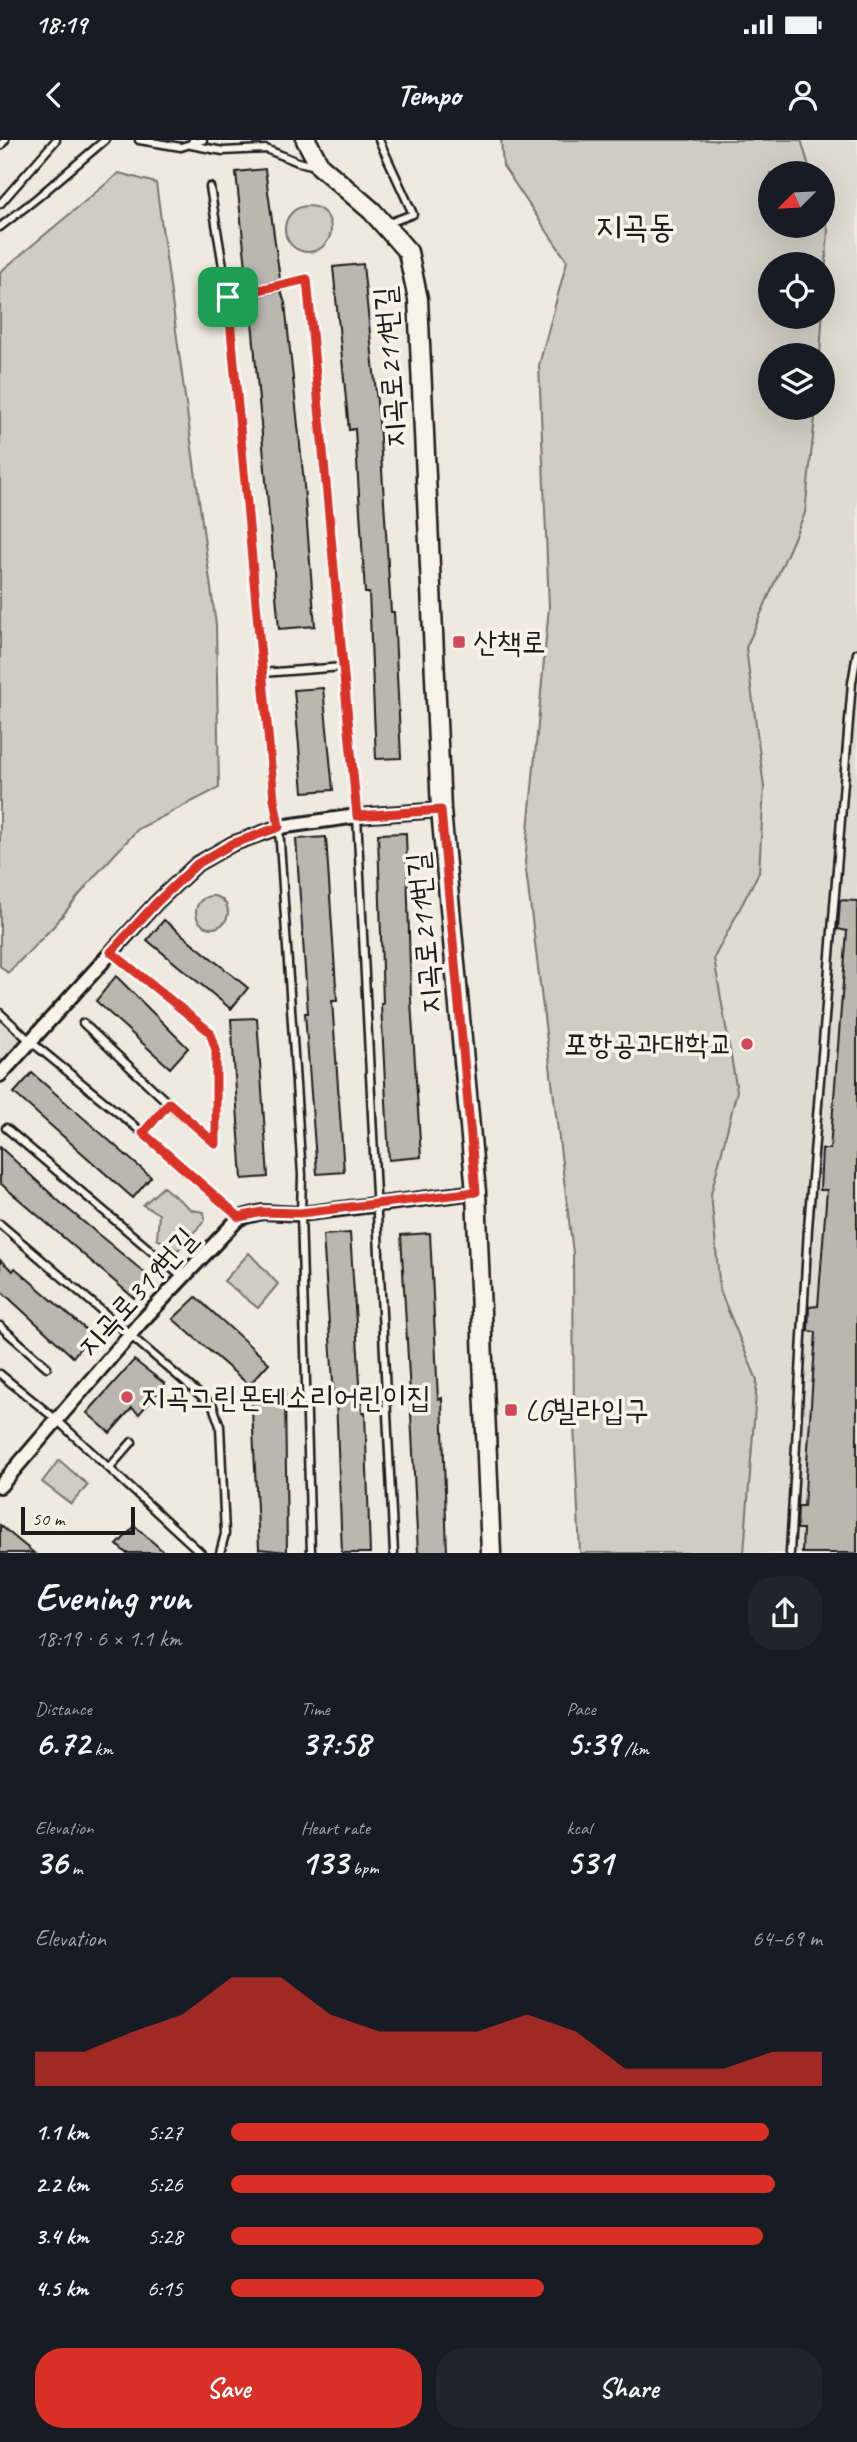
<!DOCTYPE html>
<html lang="en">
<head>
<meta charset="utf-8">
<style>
  :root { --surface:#171b24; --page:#20242c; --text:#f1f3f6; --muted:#9ea1a6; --accent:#d93025 }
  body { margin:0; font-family:Caveat,"Poor Story",sans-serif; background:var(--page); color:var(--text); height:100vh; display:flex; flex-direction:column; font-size:26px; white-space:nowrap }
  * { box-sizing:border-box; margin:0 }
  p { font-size:23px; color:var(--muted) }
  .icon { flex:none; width:38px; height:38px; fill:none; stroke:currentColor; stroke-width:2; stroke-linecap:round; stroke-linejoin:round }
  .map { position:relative; height:1413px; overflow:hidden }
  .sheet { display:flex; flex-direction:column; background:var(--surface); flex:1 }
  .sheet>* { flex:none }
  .needle { width:46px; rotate:246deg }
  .controls { position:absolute; left:758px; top:21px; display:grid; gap:14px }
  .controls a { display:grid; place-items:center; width:77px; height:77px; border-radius:50%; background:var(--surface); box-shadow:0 7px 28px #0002; font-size:35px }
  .scale { position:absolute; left:21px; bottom:18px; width:114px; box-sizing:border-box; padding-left:7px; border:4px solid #1c1c1c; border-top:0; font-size:19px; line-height:24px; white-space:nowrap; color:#1c1c1c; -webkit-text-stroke:5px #f7f3e8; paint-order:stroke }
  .pin { position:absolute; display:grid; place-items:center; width:60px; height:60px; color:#fff; margin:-30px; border-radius:14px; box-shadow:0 4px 10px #0006 }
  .round { display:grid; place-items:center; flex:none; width:74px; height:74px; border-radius:28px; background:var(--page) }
  .headline { display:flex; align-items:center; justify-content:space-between; height:119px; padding:0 35px }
  h1 { font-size:38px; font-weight:700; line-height:52px }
  .figures { display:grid; grid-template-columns:repeat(3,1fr); gap:10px; height:119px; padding:7px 35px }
  .figures div { display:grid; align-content:center }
  .figures b { font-size:35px; font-weight:700 }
  .figures small { font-size:19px; font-weight:400 }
  .figures p { font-size:19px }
  .chart { height:196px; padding:14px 35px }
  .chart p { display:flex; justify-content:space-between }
  .chart svg { width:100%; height:126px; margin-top:7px; fill:var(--accent); opacity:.7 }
  .action { display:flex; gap:14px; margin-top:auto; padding:14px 35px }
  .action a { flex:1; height:80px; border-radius:28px; background:var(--accent); color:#fff; font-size:28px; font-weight:700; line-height:80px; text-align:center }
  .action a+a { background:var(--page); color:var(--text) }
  ul { padding:0 35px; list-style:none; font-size:23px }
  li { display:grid; grid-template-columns:112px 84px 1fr; align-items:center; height:52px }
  li i { height:18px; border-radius:9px; background:var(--accent) }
  .status { display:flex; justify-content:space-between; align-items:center; height:49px; padding:0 35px; background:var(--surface); direction:ltr }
  .status svg { height:19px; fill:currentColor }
  header { display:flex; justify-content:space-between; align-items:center; height:91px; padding:0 35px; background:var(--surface); font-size:32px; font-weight:700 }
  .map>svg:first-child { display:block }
</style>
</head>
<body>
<div class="status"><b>18:19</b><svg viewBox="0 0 49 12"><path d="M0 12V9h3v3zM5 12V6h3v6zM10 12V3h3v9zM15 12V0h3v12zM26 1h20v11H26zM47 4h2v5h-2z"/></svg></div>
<header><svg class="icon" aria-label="back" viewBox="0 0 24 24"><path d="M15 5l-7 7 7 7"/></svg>Tempo<svg class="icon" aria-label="person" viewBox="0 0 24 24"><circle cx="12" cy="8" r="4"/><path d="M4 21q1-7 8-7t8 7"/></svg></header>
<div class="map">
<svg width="857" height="1413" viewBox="0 0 857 1413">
  <rect width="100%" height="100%" fill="#eeeae0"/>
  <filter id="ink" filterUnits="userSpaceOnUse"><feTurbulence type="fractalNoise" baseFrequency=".0143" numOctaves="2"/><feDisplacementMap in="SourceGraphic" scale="14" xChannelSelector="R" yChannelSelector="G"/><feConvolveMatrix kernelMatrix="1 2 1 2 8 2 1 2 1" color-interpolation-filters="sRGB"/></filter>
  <g filter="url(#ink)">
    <g fill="#dedbd1" fill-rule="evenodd">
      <path d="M671,0h186v1413h-206zM770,33h52v53h-52zM770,124h52v53h-52zM770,215h52v53h-52z"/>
      <path d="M0,873l30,28 -30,34z"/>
    </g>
    <g fill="#cfccc3" stroke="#767470" stroke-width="2" fill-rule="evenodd">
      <path d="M501,0h300l10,33h-41v53h52l1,-13 5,17 -8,125h-50v53h46l-11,105 -59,135 18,139 -5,85 -45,86 23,133 -26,103 9,97 37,89 -13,173h-164l-6,-128 -1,-172 -48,-391 24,-255 -10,-242 28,-104 -64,-95zM770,124h52v53h-52z"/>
      <path d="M119,33l37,10 60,442 3,163 -81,41 -44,48 -41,50 -45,46 -8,-7v-694z"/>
      <circle cx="308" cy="89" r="23"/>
      <circle cx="212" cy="772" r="16"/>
      <path d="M163,1047l29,23 12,2 1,8 -27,30 -21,-11 2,-25 -16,-9z"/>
      <path d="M249,1113l29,31 -20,24 -34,-27z"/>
      <path d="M59,1320l29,25 -17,19 -29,-22z"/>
    </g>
    <g fill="#bab7af" stroke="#1c1c1c" stroke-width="2">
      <path d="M265,29l15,110 -32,8 -12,-115z"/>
      <path d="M363,124l16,158 12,190h3l7,146 -25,1 -7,-166h-4l-10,-164 -6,1 -16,-163z"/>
      <path d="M281,151l4,12 18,170 12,153 -36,3 -29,-331z"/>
      <path d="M323,548l10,102 -30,2 -9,-102z"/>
      <path d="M406,693l5,168 10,156 -32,3 -8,-156h2l-5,-170z"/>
      <path d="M326,697l11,164h-5l12,171 -27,2 -12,-161h3l-12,-174z"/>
      <path d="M840,760l17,1v652h-55l1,-24h-6l1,-23h6l12,-174 -8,-1 1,-24 9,-1 9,-116h-7l2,-41h8l17,-218 -9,-2z"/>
      <path d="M164,780l84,68 -17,21 -84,-69z"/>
      <path d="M116,836l72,72 -18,20 -74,-67z"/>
      <path d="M257,878l11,159 -26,2 -11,-160z"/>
      <path d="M32,933l119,104 -18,21 -119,-105z"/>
      <path d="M0,1007l62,57 89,74 -17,20 -134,-115z"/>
      <path d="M350,1093l12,179h3l5,141h-28l-6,-156h-2l-11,-162z"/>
      <path d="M430,1093l8,166 4,-1 5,155h-29l-8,-159 -9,-159z"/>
      <path d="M0,1120l13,11 2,-3 76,66 -18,23 -73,-67z"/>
      <path d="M196,1157l73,66 -20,22 -76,-66z"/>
      <path d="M134,1220l31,24 -26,30 -7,-6 -22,25 -23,-20z"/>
      <path d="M285,1249l2,163 -28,-3 -8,-159z"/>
      <path d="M0,1385l34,28h-34z"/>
      <path d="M135,1386l30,27h-39l-9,-8z"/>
    </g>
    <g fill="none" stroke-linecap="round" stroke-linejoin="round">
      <defs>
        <g id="lane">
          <path d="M139,0l42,7 22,-7"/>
          <path d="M193,0l-2,5 32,6 43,-2 32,13 18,4"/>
          <path d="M379,0l34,74 -27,10"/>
          <path d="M0,6l5,-6"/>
          <path d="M210,47l18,110 46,502 5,28 23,348 -1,39 10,339"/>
          <path d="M0,64l56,-64"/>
          <path d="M0,87l37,-29 68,-58"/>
          <path d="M228,157l79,-18 50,537 37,737"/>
          <path d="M262,533l81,-6"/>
          <path d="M111,812l99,80 6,18v94l-48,-41"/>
          <path d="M0,873l30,28 113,92 96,85"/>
          <path d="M83,883l85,80 -25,30"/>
          <path d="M6,988l177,150"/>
          <path d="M0,1084l213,182 7,20 5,108 -5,19"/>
          <path d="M0,1186l47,41"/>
          <path d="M0,1234l58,47 143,132"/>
          <path d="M109,1328l23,-26"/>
          <path d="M790,1413l18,-325 44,-545 5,-30"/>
        </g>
        <g id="street">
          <path d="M0,935l156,-172 41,-39 35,-20 47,-17 78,-11 84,-6"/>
          <path d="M0,1346l140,-163 99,-105 23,-6 39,2 175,-22"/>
        </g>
        <path id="secondary" d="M306,0l14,26 52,45 36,41 10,47 23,511 35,382 15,361"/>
      </defs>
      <use href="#lane" stroke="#1c1c1c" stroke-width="11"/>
      <use href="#street" stroke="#1c1c1c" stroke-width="18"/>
      <use href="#secondary" stroke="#1c1c1c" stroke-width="23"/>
      <use href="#lane" stroke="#f7f3e8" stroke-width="6"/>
      <use href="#street" stroke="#f7f3e8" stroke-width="12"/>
      <use href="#secondary" stroke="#f7f3e8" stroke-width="18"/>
    </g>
  </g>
  <g fill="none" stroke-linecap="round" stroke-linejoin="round" filter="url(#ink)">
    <defs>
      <path id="route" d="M307,139l50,537 84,-6 35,382 -176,21 -38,-1 -23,5 -96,-84 26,-30 47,41v-94l-6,-18 -99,-80 45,-49 41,-39 35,-20 47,-17 -5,-28 -46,-502z"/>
    </defs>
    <use href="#route" stroke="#fff" stroke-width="14"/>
    <use href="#route" stroke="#d93025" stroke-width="9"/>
  </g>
  <g fill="#d1495b" stroke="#f7f3e8" stroke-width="2.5">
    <rect x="452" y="495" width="14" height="14" rx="3.5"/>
    <circle cx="747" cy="904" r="7"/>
    <circle cx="127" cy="1257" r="7"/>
    <rect x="504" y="1263" width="14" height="14" rx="3.5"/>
  </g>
  <g text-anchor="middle" stroke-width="7" stroke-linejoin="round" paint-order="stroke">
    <g font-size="30" fill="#1c1c1c" stroke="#f7f3e8">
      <text transform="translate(390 227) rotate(-94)" y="10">지곡로211번길</text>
      <text transform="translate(424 793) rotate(-95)" y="10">지곡로211번길</text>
      <text transform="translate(137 1152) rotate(-48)" y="10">지곡로319번길</text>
    </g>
    <g font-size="30" fill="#1c1c1c" stroke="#f7f3e8" text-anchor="start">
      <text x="473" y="512">산책로</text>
      <text x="733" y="914" text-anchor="end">포항공과대학교</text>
      <text x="141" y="1267">지곡그린몬테소리어린이집</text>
      <text x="525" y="1280">LG빌라입구</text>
    </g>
    <g font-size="33" fill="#1c1c1c" stroke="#f7f3e8">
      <text x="635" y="97">지곡동</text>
    </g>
  </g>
</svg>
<div class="controls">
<a><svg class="needle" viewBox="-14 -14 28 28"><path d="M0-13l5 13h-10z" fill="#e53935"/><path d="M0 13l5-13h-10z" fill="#9ea1a6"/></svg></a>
<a><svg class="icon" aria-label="locate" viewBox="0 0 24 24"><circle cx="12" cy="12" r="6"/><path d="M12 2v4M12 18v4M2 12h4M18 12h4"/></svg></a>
<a><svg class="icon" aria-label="layers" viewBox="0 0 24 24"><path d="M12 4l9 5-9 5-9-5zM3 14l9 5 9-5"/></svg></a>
</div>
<div class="scale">50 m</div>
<div class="pin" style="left:228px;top:157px;background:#1e9e55"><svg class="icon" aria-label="arrive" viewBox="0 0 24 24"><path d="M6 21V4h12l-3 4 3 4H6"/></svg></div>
</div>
<section class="sheet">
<div class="headline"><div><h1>Evening run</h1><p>18:19 · 6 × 1.1 km</p></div><a class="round"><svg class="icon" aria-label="share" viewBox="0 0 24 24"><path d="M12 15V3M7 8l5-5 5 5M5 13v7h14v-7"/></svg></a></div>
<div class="figures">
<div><p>Distance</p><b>6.72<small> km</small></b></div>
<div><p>Time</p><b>37:58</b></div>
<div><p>Pace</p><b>5:39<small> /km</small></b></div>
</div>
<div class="figures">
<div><p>Elevation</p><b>36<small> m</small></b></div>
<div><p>Heart rate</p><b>133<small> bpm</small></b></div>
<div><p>kcal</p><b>531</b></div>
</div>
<div class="chart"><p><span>Elevation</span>64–69 m</p>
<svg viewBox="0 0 160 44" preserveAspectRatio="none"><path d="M0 44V32L10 32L20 25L30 19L40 6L50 6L60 19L70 25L80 25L90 25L100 19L110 25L120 38L130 38L140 38L150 32L160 32V44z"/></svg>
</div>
<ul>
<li><b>1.1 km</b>5:27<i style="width:91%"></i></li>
<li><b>2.2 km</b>5:26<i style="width:92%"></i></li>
<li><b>3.4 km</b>5:28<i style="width:90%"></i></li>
<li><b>4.5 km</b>6:15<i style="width:53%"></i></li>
</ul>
<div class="action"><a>Save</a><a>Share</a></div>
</section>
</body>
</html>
